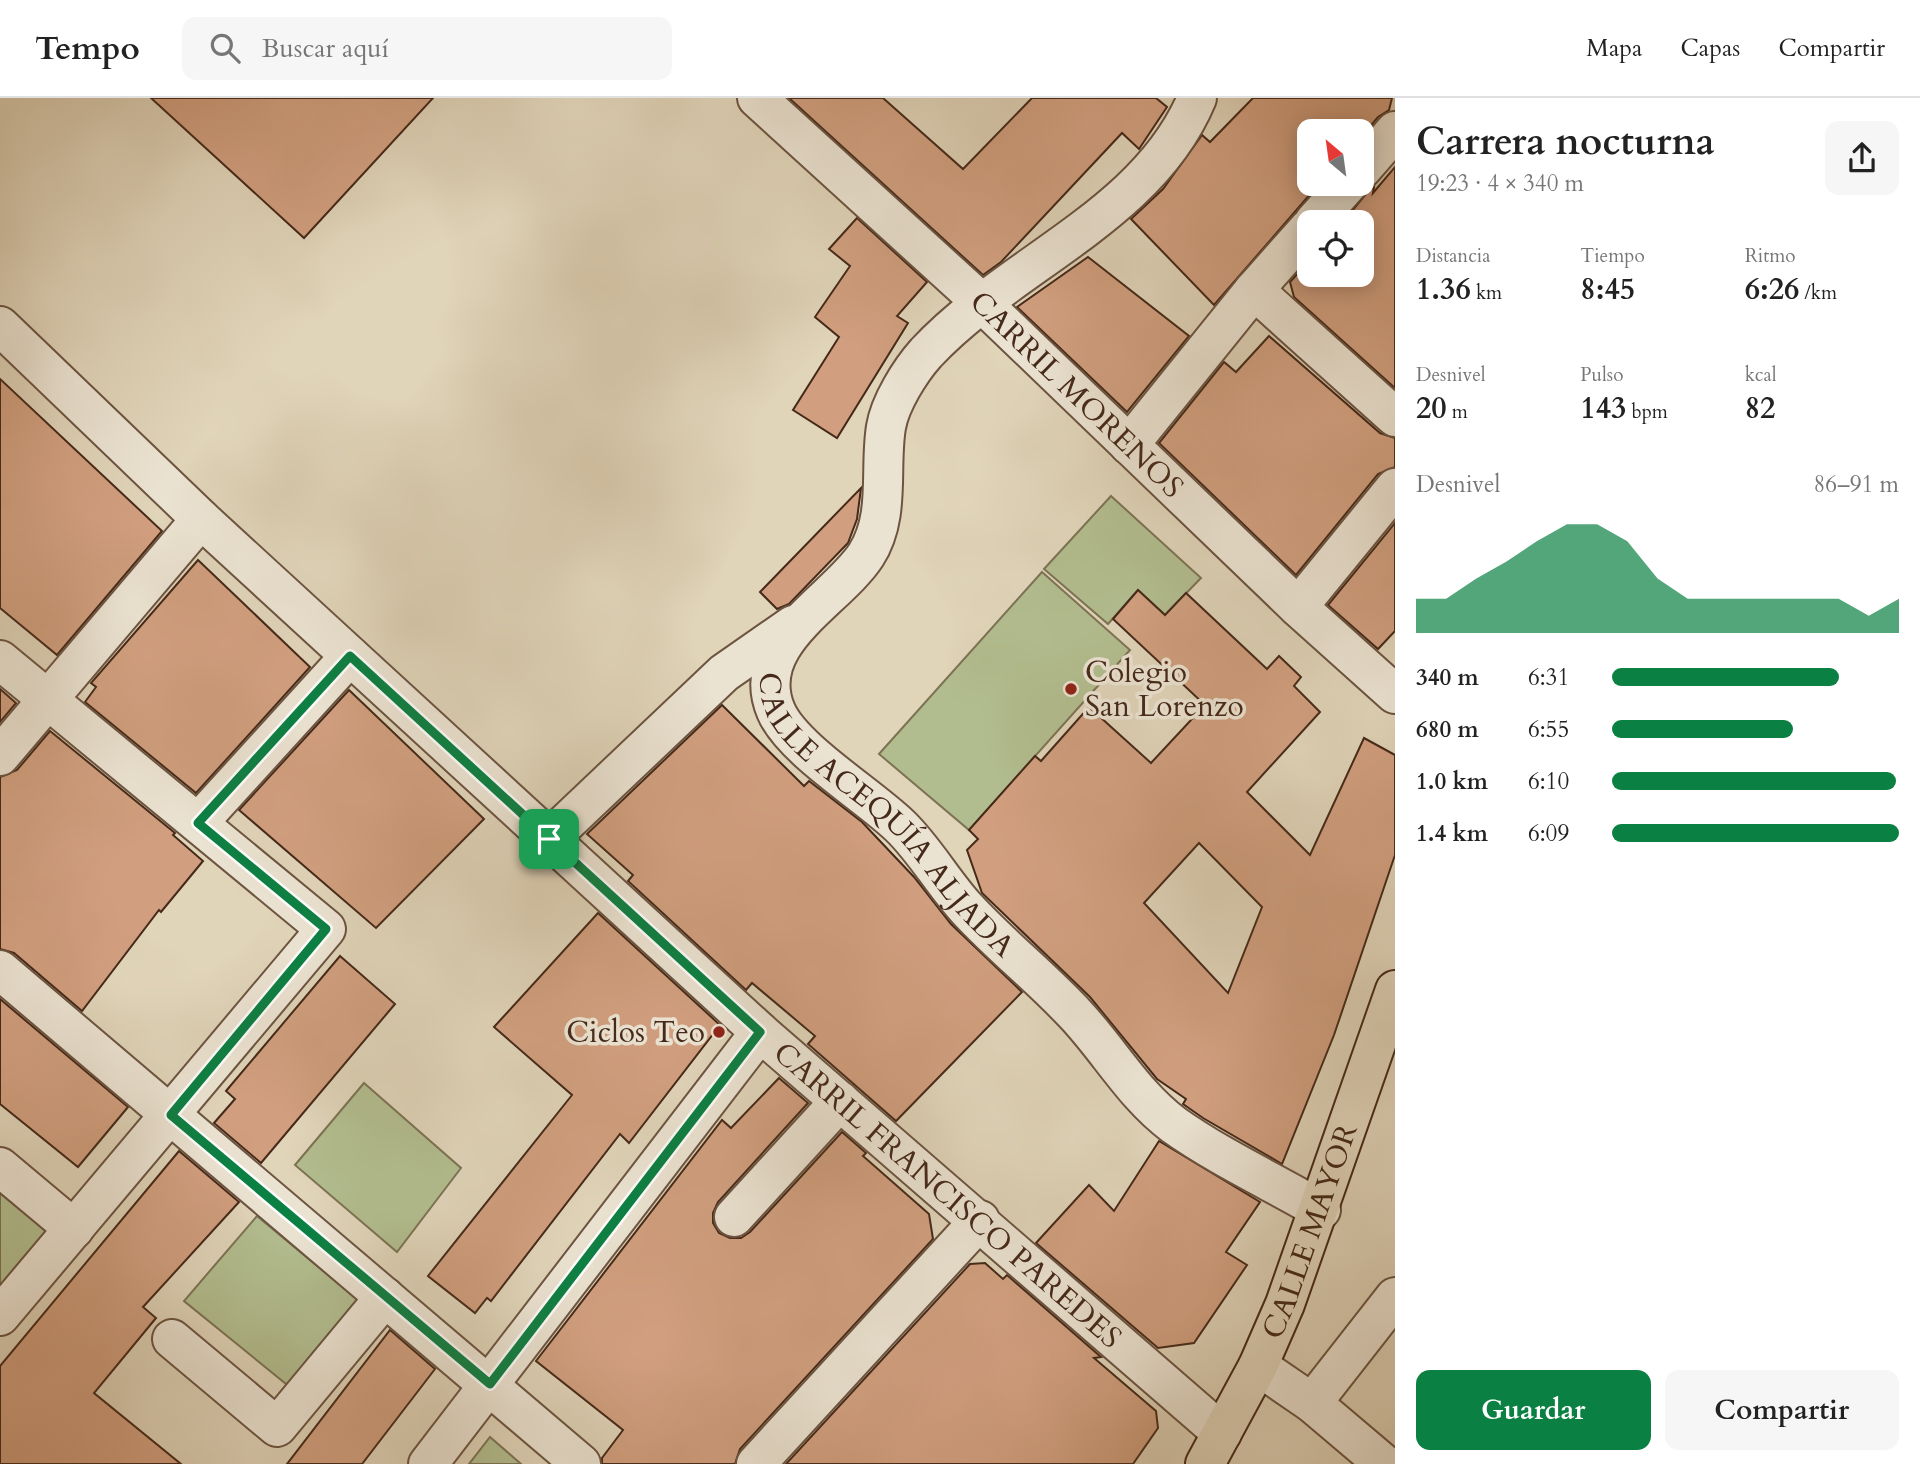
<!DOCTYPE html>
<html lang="es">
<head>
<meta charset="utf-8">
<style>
  :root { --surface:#fff; --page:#f6f6f6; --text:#222; --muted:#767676; --line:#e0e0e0; --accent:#0b8043 }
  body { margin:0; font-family:Cardo,serif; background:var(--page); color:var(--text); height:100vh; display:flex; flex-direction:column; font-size:26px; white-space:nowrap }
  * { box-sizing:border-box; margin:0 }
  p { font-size:23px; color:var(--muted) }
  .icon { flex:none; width:38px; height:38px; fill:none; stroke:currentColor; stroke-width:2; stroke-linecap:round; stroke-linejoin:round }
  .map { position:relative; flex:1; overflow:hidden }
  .sheet { display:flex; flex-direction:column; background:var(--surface); width:525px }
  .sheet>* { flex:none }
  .needle { width:46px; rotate:331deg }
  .controls { position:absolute; left:1297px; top:21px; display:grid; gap:14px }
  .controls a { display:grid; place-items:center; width:77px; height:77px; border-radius:14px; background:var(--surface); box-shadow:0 4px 18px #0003; font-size:35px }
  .pin { position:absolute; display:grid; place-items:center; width:60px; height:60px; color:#fff; margin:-30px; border-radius:14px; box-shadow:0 4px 10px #0006 }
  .round { display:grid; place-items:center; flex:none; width:74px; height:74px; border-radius:14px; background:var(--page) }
  .head { display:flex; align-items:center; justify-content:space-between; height:119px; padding:0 21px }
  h1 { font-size:38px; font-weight:600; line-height:52px }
  .figures { display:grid; grid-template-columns:repeat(3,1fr); gap:10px; height:119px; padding:7px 21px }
  .figures div { display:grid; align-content:center }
  .figures b { font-size:30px; font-weight:600 }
  .figures small { font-size:19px; font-weight:400 }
  .figures p { font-size:19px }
  .chart { height:196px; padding:14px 21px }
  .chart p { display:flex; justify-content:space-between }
  .chart svg { width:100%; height:126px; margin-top:7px; fill:var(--accent); opacity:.7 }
  .primary-button { display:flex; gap:14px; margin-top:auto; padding:14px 21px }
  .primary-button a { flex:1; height:80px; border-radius:14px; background:var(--accent); color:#fff; font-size:28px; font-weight:600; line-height:80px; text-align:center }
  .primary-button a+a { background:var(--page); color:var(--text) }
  ul { padding:0 21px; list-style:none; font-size:23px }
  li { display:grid; grid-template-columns:112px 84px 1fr; align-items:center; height:52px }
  li i { height:18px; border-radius:9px; background:var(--accent) }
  header { display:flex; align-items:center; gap:42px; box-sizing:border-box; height:98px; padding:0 35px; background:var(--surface); border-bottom:2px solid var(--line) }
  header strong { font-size:33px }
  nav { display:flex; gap:38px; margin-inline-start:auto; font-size:24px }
  .search { width:490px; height:63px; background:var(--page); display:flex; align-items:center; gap:18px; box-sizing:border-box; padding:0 24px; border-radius:14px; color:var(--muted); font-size:26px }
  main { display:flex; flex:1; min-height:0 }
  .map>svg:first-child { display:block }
</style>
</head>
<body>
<header>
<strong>Tempo</strong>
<div class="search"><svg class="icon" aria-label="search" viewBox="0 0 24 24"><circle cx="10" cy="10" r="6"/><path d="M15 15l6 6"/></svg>Buscar aquí</div>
<nav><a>Mapa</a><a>Capas</a><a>Compartir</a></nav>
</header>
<main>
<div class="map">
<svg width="1395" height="1366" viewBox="0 0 1395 1366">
  <rect width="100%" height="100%" fill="#e0d4b9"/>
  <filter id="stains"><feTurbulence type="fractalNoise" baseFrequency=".00286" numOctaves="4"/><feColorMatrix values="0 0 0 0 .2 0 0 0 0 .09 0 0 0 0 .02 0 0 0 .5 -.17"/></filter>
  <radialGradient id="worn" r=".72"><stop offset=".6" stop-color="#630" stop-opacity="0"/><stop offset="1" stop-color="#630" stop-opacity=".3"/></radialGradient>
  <g fill="#b2bd8f" stroke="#7c7354" stroke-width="2">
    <path d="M1111,398l90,82 -36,37 -27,-25 -30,34 -64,-55z"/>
    <path d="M1042,474l88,78 -161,180 -90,-76z"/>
    <path d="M364,985l97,85 -64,84 -102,-87z"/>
    <path d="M0,1069l74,62 -74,87z"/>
    <path d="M257,1118l101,84 -67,88 -107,-87z"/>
    <path d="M490,1339l31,27h-52z"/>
  </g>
  <g fill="#d19f7f" stroke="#452919" stroke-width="2" fill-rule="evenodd">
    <path d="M151,0h282l-129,140z"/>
    <path d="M789,0h94l80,71 69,-71h124l11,9 -28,42 -17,-16 -121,129 -18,13z"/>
    <path d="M1253,0h139l-3,12 -11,7 -16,19v-5h-53v53h10l-105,121 -83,-86 32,-30 39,-54 8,7z"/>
    <path d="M1395,69v221l-101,-91 -4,-15 19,-21v14h53v-53h-19l26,-32 5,-3 -1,6z"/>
    <path d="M857,120l70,64 -30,34 11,7 -71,115 -44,-28 46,-73 -24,-20 35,-51 -21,-17z"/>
    <path d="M1088,159l101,79 -62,76 -110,-105z"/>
    <path d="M1269,238l111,97 15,5v29l-17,7 -82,101 -137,-132 65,-81 12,10z"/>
    <path d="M0,281l162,152 -105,124 -57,-47z"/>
    <path d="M861,390l-4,31 -9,24 -59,61 -12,5 -17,-17z"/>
    <path d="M1395,425v108l-17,18 -50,-44z"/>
    <path d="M198,462l112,107 -114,126 -111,-91 11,-15 -5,-4z"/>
    <path d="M1138,492l27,25 21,-22 81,76 12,-13 22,21 -7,9 26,26 -73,80 63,63 54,-117 31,17v100l-61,180 -52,129 -79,-46 -20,-14 3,-5 -29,-20 -67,-82 -108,-104 -15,-43 11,-11 -9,-9 66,-74 6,5 48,-54 62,56 54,-58 -92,-86zM1199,745l63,64 -34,86 -84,-90z"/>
    <path d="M0,591l16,14 -16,19z"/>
    <path d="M349,592l135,129 -108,109 -137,-118z"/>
    <path d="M722,607l82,81 5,-5 53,41 52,55 37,47 71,68 -126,129 -88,-77 7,-8 -63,-53 -6,7 -118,-109 5,-6 -46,-41z"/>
    <path d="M50,633l125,102 -2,2 30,26 -42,51 -2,-2 -77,101 -68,-58 -14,-4v-172l17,-7z"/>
    <path d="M598,815l122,112 -91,118 -9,-9 -129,167 -4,-3 -12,15 -47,-37 144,-181 -78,-68z"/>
    <path d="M340,858l55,48 -134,159 -47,-40 21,-24 -9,-8z"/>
    <path d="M0,901l128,108 -50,60 -78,-63z"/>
    <path d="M779,980l29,25 -90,99 -5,11v10l6,10 11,5h11l9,-6 92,-100 24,21 -3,3 66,58 4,25 -193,210 -5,15h-133v-6l21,-28 -87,-69 186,-241 9,8z"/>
    <path d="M1159,1043l101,61 -34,50 21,13 -53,78 -36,5 -122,-105 53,-58 25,26z"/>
    <path d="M179,1053l60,51 -96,105 13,11 -62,75 87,71h-181v-98z"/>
    <path d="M985,1165l18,16 4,-4 94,82 -7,1 62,53 2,17 -25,36h-347l184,-200z"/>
    <path d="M390,1232l45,39 -73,95h-75z"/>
  </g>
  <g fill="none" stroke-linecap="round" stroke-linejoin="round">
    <defs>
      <g id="minor">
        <path id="s1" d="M757,0l225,205 316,304 97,87"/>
        <path id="s2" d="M1197,0c-49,118 -187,165 -271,255 -16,18 -36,50 -40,74 -7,42 5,89 -20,128 -30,46 -119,88 -90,156 16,38 92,84 124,115 25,24 43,57 67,83 35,38 76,70 110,107 34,37 57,79 97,109 45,32 99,57 147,85"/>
        <path d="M1362,71l33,-38"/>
        <path d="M1314,124l34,-38"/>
        <path d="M1254,192l141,127"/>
        <path id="s3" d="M0,228l201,193 559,513 462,401"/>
        <path d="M1129,347l125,-155 55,-62"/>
        <path d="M1298,509l97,-119"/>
        <path d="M0,562l326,269 -326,387"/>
        <path d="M0,658l201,-237"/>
        <path d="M198,725l152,-167"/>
        <path d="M549,741l175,-166 69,-48"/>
        <path d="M0,872l581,494"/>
        <path d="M0,1069l74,62"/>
        <path d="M734,1119l106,-116"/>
        <path d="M172,1241l105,88 108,-130"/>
        <path d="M1258,1268l54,37 72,61"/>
        <path d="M1312,1305l83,-106"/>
        <path d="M428,1366l332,-432"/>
        <path d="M756,1366l224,-244"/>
      </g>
      <g id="major">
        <path id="s4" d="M1205,1366l53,-98 27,-62 110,-314"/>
      </g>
    </defs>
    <use href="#minor" stroke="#6c5441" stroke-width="42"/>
    <use href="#major" stroke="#452919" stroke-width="42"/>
    <use href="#minor" stroke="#ebe3d2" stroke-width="38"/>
    <use href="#major" stroke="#e0d4b9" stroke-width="38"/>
  </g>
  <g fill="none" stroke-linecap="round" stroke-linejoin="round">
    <defs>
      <path id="route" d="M350,558l410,376 -270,352 -319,-269 155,-186 -128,-106z"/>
    </defs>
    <use href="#route" stroke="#fff" stroke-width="14"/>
    <use href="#route" stroke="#0b8043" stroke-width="9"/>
  </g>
  <g fill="#8f2418" stroke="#ebe3d2" stroke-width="2.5">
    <circle cx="1071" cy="591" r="7"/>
    <circle cx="719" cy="934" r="7"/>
  </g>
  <g text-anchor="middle" stroke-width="7" stroke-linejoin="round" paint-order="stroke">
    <g font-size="30" fill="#452919" stroke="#ebe3d2">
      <text dy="10" stroke="none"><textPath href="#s1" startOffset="436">CARRIL MORENOS</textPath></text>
      <text dy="10" stroke="none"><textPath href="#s2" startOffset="933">CALLE ACEQUÍA ALJADA</textPath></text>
      <text dy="10" stroke="none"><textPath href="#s3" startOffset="1286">CARRIL FRANCISCO PAREDES</textPath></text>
      <text dy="10" stroke="none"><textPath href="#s4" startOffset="256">CALLE MAYOR</textPath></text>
    </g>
    <g font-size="30" fill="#452919" stroke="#ebe3d2" text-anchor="start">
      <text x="1085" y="584">Colegio<tspan x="1085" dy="34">San Lorenzo</tspan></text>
      <text x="705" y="944" text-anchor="end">Ciclos Teo</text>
    </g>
  </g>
  <rect width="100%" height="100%" filter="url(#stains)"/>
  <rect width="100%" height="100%" fill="url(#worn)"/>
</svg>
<div class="controls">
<a><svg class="needle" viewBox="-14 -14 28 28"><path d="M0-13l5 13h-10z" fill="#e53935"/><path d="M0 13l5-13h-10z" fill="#767676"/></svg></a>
<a><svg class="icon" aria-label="locate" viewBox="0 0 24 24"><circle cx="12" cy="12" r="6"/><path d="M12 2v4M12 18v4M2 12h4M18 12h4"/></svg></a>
</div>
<div class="pin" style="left:549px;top:741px;background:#1e9e55"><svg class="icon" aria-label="arrive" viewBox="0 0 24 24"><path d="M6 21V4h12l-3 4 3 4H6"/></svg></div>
</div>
<section class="sheet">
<div class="head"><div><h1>Carrera nocturna</h1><p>19:23 · 4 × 340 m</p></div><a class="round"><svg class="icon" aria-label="share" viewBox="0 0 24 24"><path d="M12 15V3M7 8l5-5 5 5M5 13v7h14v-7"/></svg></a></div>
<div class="figures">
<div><p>Distancia</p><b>1.36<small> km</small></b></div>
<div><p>Tiempo</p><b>8:45</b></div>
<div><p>Ritmo</p><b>6:26<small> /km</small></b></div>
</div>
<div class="figures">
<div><p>Desnivel</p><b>20<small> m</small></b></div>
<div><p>Pulso</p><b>143<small> bpm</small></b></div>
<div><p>kcal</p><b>82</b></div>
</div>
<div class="chart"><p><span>Desnivel</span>86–91 m</p>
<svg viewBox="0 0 160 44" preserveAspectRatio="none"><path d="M0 44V32L10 32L20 25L30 19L40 12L50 6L60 6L70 12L80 25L90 32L100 32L110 32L120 32L130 32L140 32L150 38L160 32V44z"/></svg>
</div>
<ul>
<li><b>340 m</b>6:31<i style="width:79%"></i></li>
<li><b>680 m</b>6:55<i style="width:63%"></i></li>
<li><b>1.0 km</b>6:10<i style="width:99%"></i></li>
<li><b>1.4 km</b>6:09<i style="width:100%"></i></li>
</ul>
<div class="primary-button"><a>Guardar</a><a>Compartir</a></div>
</section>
</main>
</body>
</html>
